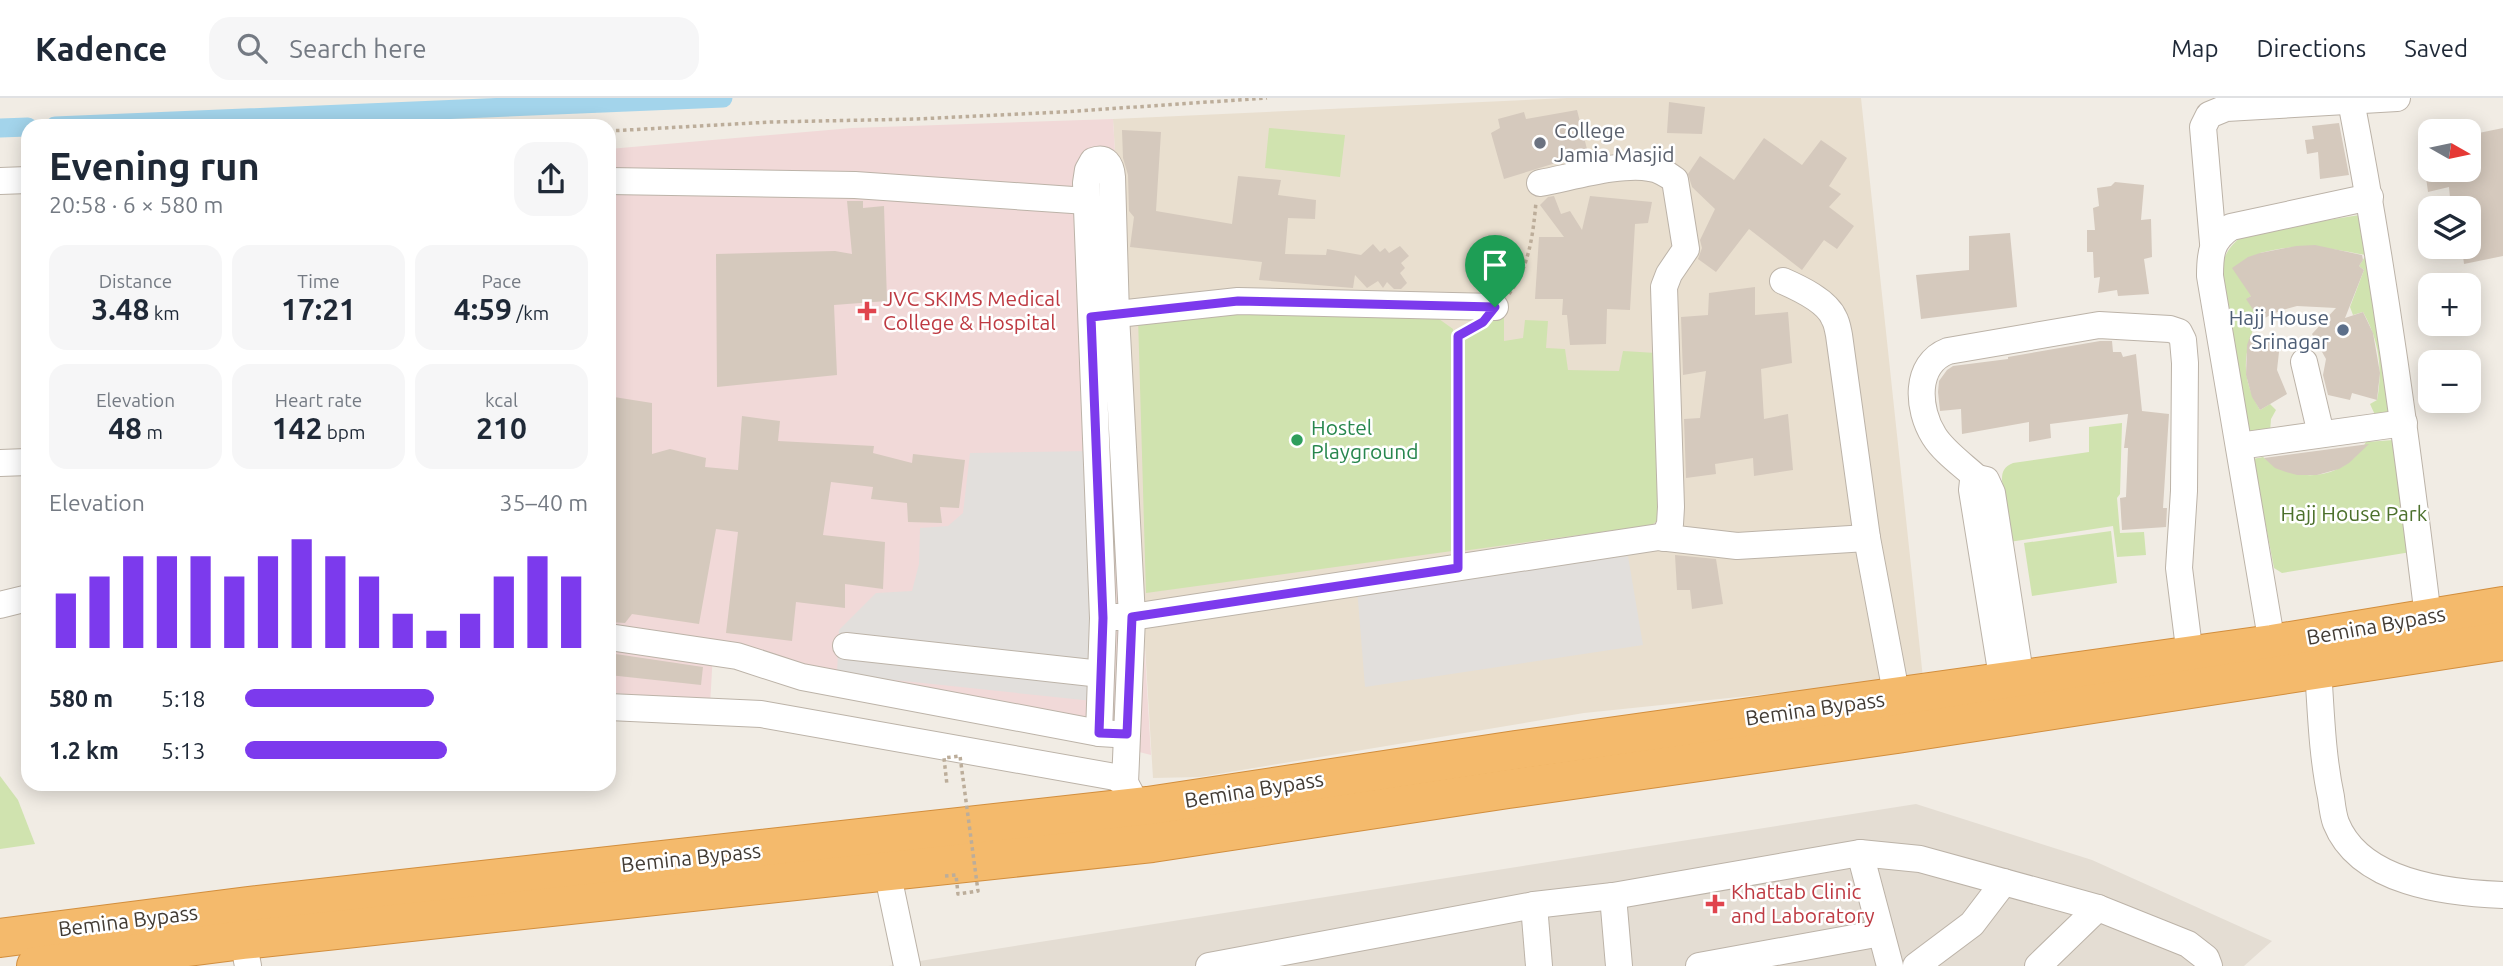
<!DOCTYPE html>
<html lang="en">
<head>
<meta charset="utf-8">
<style>
  :root { --surface:#fff; --page:#f6f6f7; --text:#1f2937; --muted:#747a83; --line:#e0e1e3; --accent:#7c3aed }
  body { margin:0; font-family:Ubuntu,sans-serif; background:var(--page); color:var(--text); height:100vh; display:flex; flex-direction:column; font-size:26px; white-space:nowrap }
  * { box-sizing:border-box; margin:0 }
  p { font-size:23px; color:var(--muted) }
  .icon { flex:none; width:38px; height:38px; fill:none; stroke:currentColor; stroke-width:2; stroke-linecap:round; stroke-linejoin:round }
  .map { position:relative; flex:1; overflow:hidden }
  .panel { position:absolute; left:21px; top:21px; width:595px; height:672px; display:flex; flex-direction:column; background:var(--surface); border-radius:21px; box-shadow:0 4px 18px #0003 }
  .panel>* { flex:none }
  .needle { width:46px; rotate:99deg }
  .fabs { position:absolute; left:2418px; top:21px; display:grid; gap:14px }
  .fabs a { display:grid; place-items:center; width:63px; height:63px; border-radius:14px; background:var(--surface); box-shadow:0 4px 18px #0003; font-size:35px }
  .pin { position:absolute; display:grid; place-items:center; width:60px; height:60px; color:#fff; margin:-72px -30px; border-radius:50% 50% 50% 0; rotate:-45deg; box-shadow:0 0 7px #0007 }
  .pin .icon { rotate:45deg }
  .round { display:grid; place-items:center; flex:none; width:74px; height:74px; border-radius:21px; background:var(--page) }
  .headline { display:flex; align-items:center; justify-content:space-between; height:119px; padding:0 28px }
  h1 { font-size:38px; font-weight:700; line-height:52px }
  .stats { display:grid; grid-template-columns:repeat(3,1fr); gap:10px; height:119px; padding:7px 28px }
  .stats div { display:grid; align-content:center; border-radius:18px; background:var(--page); text-align:center }
  .stats b { font-size:30px; font-weight:700 }
  .stats small { font-size:19px; font-weight:400 }
  .stats p { font-size:19px }
  .chart { height:196px; padding:14px 28px }
  .chart p { display:flex; justify-content:space-between }
  .chart svg { width:100%; height:126px; margin-top:7px; stroke:var(--accent); stroke-width:6 }
  ul { padding:0 28px; list-style:none; font-size:23px }
  li { display:grid; grid-template-columns:112px 84px 1fr; align-items:center; height:52px }
  li i { height:18px; border-radius:9px; background:var(--accent) }
  header { display:flex; align-items:center; gap:42px; box-sizing:border-box; height:98px; padding:0 35px; background:var(--surface); border-bottom:2px solid var(--line) }
  header strong { font-size:33px }
  nav { display:flex; gap:38px; margin-inline-start:auto; font-size:24px }
  .search { width:490px; height:63px; background:var(--page); display:flex; align-items:center; gap:18px; box-sizing:border-box; padding:0 24px; border-radius:21px; color:var(--muted); font-size:26px }
  .map>svg:first-child { display:block }
</style>
</head>
<body>
<header>
<strong>Kadence</strong>
<div class="search"><svg class="icon" aria-label="search" viewBox="0 0 24 24"><circle cx="10" cy="10" r="6"/><path d="M15 15l6 6"/></svg>Search here</div>
<nav><a>Map</a><a>Directions</a><a>Saved</a></nav>
</header>
<div class="map">
<svg width="2503" height="868" viewBox="0 0 2503 868">
  <rect width="100%" height="100%" fill="#f1ece4"/>
  <path fill="#e4ddd3" d="M1916,706l176,56 180,81 -28,25h-1356z"/>
  <path fill="#e9dfcf" d="M1567,0h294l62,580 -339,35 -384,64 -47,1 -40,-659z"/>
  <path fill="#f1d9d8" d="M1113,21l38,636 -326,-83 -112,-19 -3,52 -101,-13v-543l243,-21z"/>
  <g fill="#d0e3af">
    <path d="M1269,30l76,7 -5,42 -75,-9z"/>
    <path d="M2366,116l33,194 -23,9 -6,-13 7,-4c6,-31 2,-60 -14,-88l-10,3 -3,-8 14,-37 -5,-4 7,-11c-43,-8 -62,-13 -106,-2l-9,43 -4,3 11,17c-14,37 -19,58 2,94l10,-6 6,6 -5,9 -1,13 -22,5 -29,-165c6,-19 12,-29 28,-39z"/>
    <path d="M1227,212l205,4 21,15 -1,222 -306,42 -8,-276z"/>
    <path d="M1495,216l9,2v25l19,-3 2,-18 23,1 -2,27 19,1 3,21 51,1 4,-20 33,2 3,166 -7,6 -190,26v-212z"/>
    <path d="M2122,325l-2,71 -3,4 3,35 24,-1 2,23 -29,2 -4,-31 -104,16 -7,-62c0,-9 2,-13 11,-17l76,-11v-25z"/>
    <path d="M2394,342l17,112 -129,21 -8,-5 -21,-109 10,-2c32,28 81,24 103,-15z"/>
    <path d="M2111,433l6,52 -85,13 -8,-53z"/>
    <path d="M0,678l18,24 17,44 -35,5z"/>
  </g>
  <g fill="#e2dfdc">
    <path d="M1089,353l4,250 -256,-27 2,-44 37,-37 36,-2 7,-27 1,-36 28,-2 15,-13 7,-60z"/>
    <path d="M1628,458l15,89 -278,42 -8,-99z"/>
  </g>
  <g fill="none" stroke-linecap="round" stroke-linejoin="round">
    <g stroke="#a3d4eb" stroke-width="19">
      <path d="M55,28l668,-28"/>
      <path d="M0,30l28,-1"/>
    </g>
  </g>
  <g fill="#d5c9bd">
    <path d="M1669,4l36,5 -3,27 -35,-1z"/>
    <path d="M1577,12l11,43 -84,26 -13,-46 9,-5 -2,-9 26,-7 2,7z"/>
    <path d="M2339,25l10,52 -29,4 -2,-27 -11,2 -2,-14 9,-1 -2,-13z"/>
    <path d="M2503,30v128l-39,8 -2,-17h7v-39h-18l-2,-21 -21,5 -3,-22h44v-35z"/>
    <path d="M1122,32l39,2 -5,79 76,13 6,-48 43,4 -3,15 38,5 -1,19 -27,-1 -3,36 41,1 1,-6 34,6 12,-11 7,8 5,-4 4,5 11,-7 9,10 -8,7 4,5 -5,5 7,10 -6,6h-7l-7,-7 -4,6 -5,-7 -11,7 -12,-13 -2,13 -94,-8 3,-18 -132,-15 4,-30 -5,-6 -1,-36 -5,-17z"/>
    <path d="M1764,40l38,27 19,-25 26,18 -18,28 12,8 -12,13 25,19 -17,23 -13,-9 -22,30 -53,-41 -33,43 -18,-13 4,-11 -2,-8 15,-31 -23,-22 -4,-13 12,-18 34,24z"/>
    <path d="M2115,84l29,3 -3,35 10,-1 1,38 -8,2 5,35 -31,2 -1,-6 -19,3 2,-16 -6,1 -1,-26h-6v-22h8l-2,-22 6,-2 -2,-18 14,-2z"/>
    <path d="M1554,98l7,18 9,-3 12,19 8,-34 62,6 -4,21 -13,1 -5,86 -23,-1 -1,35 -36,1 -3,-30h-5l1,-16h-28l4,-62h25l-24,-32 8,-8z"/>
    <path d="M847,103h16v7l21,-2 3,95 -53,4 3,70 -120,12 -1,-133 119,-3 17,3z"/>
    <path d="M2010,135l7,74 -96,12 -5,-44 53,-5v-34z"/>
    <path d="M2315,147l47,10 1,5 -4,6 5,4 -19,48 18,-6 10,21 7,40 -3,27 -25,-7 -2,7 -22,-5 -5,-20 3,-16 -14,-25 24,-26 -39,-2 -15,4 -22,10 -14,-21 5,-3 -19,-28 16,-11 12,-4 36,-7z"/>
    <path d="M1755,189v28l33,-3 4,51 -31,6 3,50 24,-5 5,56 -39,6 -1,-18 -38,6 1,10 -30,4 -2,-59 16,-1 6,-47 -23,4 -2,-58 27,-2 1,-22z"/>
    <path d="M2251,236l29,9 -3,27 10,24 -27,16 -8,-13 -6,-22 1,-30z"/>
    <path d="M2100,243h12l1,11h8l2,5 13,-3 6,57 27,3 -6,94h4l-1,19 -44,3 -2,-32 6,-1 2,-49h-4l4,-34 -78,10 1,14 -22,4v-20l-67,12 -1,-25 -21,2 -2,-19 1,-11 8,-11 6,-4 55,-7v-2z"/>
    <path d="M614,299l38,6v51l18,-5 36,9 -1,9 33,3 4,-54 38,5 -2,20 96,5 -1,7 39,10 1,-9 52,6 -6,48 -19,-1 2,16 -34,-1 -1,-19 -36,-4 2,-12 -42,-5 -8,53 62,7 -2,47 -38,-5v24l-49,-6 -4,39 -66,-8 12,-101 -22,-3 -17,95 -67,-10 -7,9 -16,-1v-209z"/>
    <path d="M2369,346l-20,19 -10,6 -22,6h-20l-11,-3 -11,-4 -11,-10z"/>
    <path d="M1675,457l41,4 7,45 -31,5 -2,-19h-13z"/>
    <path d="M609,555l94,14 -2,18 -92,-10z"/>
  </g>
  <g fill="none" stroke-linecap="round" stroke-linejoin="round">
    <defs>
      <g id="minor">
        <path d="M2351,3c33,171 56,343 77,516"/>
        <path d="M0,83l28,-1"/>
        <path d="M609,83l246,4 232,16"/>
        <path d="M1540,85c29,-5 82,-21 110,-15 10,1 17,6 25,12l11,69 -17,25 -5,13 7,220 -1,17 -6,14"/>
        <path d="M2213,145l-10,-116 6,-12 17,-7 171,-10"/>
        <path d="M1783,183c16,7 44,20 51,37 3,5 4,12 5,17l28,203 30,160"/>
        <path d="M1099,218l139,-15 257,6"/>
        <path d="M2304,264l17,72"/>
        <path d="M2239,348l165,-23"/>
        <path d="M0,365l28,-1"/>
        <path d="M1977,380c-14,-13 -33,-26 -43,-42 -17,-27 -20,-72 14,-85l151,-26 71,4 9,3 4,8 2,23 -1,128 -5,77 11,88"/>
        <path d="M0,507l28,-7"/>
        <path d="M1115,519h17l527,-80 78,9 130,-8"/>
        <path d="M609,539l128,19 65,21 297,56 16,1"/>
        <path d="M2272,546l-62,-368c0,-22 1,-36 21,-49l139,-30"/>
        <path d="M846,548l255,28"/>
        <path d="M2318,571c3,43 4,86 13,128 1,8 2,18 5,26 24,60 111,70 167,72"/>
        <path d="M2003,585l-31,-193 1,-9 4,-3 9,2 6,13 29,187"/>
        <path d="M609,609l152,7 354,63 10,6 7,13"/>
        <path d="M1099,635l4,-115 -17,-435 2,-13 5,-9c13,-5 18,4 19,16l4,138 16,302 -7,166"/>
        <path d="M1860,755l30,113"/>
        <path d="M887,773l20,95"/>
        <path d="M1613,798l6,70"/>
        <path d="M1534,807l5,61"/>
        <path d="M243,842l5,26"/>
        <path d="M1209,868l325,-61 79,-9 247,-43 60,6 178,49 90,36 18,14 3,8"/>
        <path d="M1699,868l182,-33"/>
        <path d="M1916,868l56,-42 32,-42"/>
        <path d="M2038,868l60,-58"/>
      </g>
      <g id="highway">
        <path d="M0,840l248,-32 900,-100 368,-56 756,-106 231,-38"/>
        <path d="M36,868l207,-26 909,-97 356,-54 389,-55 606,-93"/>
      </g>
    </defs>
    <use href="#minor" stroke="#bcb3a8" stroke-width="28"/>
    <use href="#highway" stroke="#d28e3d" stroke-width="40"/>
    <g stroke="#bcad9a" stroke-width="3.5" stroke-dasharray="3.5 3.5" stroke-linecap="butt">
      <path d="M609,33l162,-9 145,-3 146,-7 205,-14"/>
      <path d="M1509,196c20,-27 24,-58 27,-92"/>
      <path d="M1458,447v-209l12,-6"/>
    </g>
    <use href="#minor" stroke="#fff" stroke-width="26"/>
    <use href="#highway" stroke="#f4ba6c" stroke-width="38"/>
    <path stroke="#bcad9a" stroke-width="3.5" stroke-dasharray="3.5 3.5" stroke-linecap="butt" d="M945,778l11,-1 2,19 20,-3 -18,-135 -16,2 3,27"/>
  </g>
  <g fill="none" stroke-linecap="round" stroke-linejoin="round">
    <defs>
      <path id="route" d="M1238,203l257,6 -12,15 -25,14v232l-326,49 -5,117 -28,-1 4,-115 -12,-301z"/>
    </defs>
    <use href="#route" stroke="#fff" stroke-width="14"/>
    <use href="#route" stroke="#7c3aed" stroke-width="9"/>
  </g>
  <circle fill="#6b7280" stroke="#fff" stroke-width="2.5" cx="1540" cy="45" r="7"/>
  <g fill="#e0444e" stroke="#fff" stroke-width="2.5">
    <path d="M863.5 202.5h7v7h7v7h-7v7h-7v-7h-7v-7h7z"/>
    <path d="M1711.5 795.5h7v7h7v7h-7v7h-7v-7h-7v-7h7z"/>
  </g>
  <circle fill="#5c6f8a" stroke="#fff" stroke-width="2.5" cx="2343" cy="232" r="7"/>
  <circle fill="#2e9e5b" stroke="#fff" stroke-width="2.5" cx="1297" cy="342" r="7"/>
  <g text-anchor="middle" stroke-width="5" stroke-linejoin="round" paint-order="stroke">
    <g font-size="21" fill="#5b616d" stroke="#fff" text-anchor="start">
      <text x="1554" y="40">College<tspan x="1554" dy="24">Jamia Masjid</tspan></text>
    </g>
    <g font-size="21" fill="#be3a42" stroke="#fff" text-anchor="start">
      <text x="883" y="208">JVC SKIMS Medical<tspan x="883" dy="24">College &amp; Hospital</tspan></text>
      <text x="1731" y="801">Khattab Clinic<tspan x="1731" dy="24">and Laboratory</tspan></text>
    </g>
    <g font-size="21" fill="#4e5e75" stroke="#fff" text-anchor="end">
      <text x="2329" y="227">Hajj House<tspan x="2329" dy="24">Srinagar</tspan></text>
    </g>
    <g font-size="21" fill="#27864d" stroke="#fff" text-anchor="start">
      <text x="1311" y="337">Hostel<tspan x="1311" dy="24">Playground</tspan></text>
    </g>
    <g font-size="21" fill="#4c702c" stroke="#fff">
      <text x="2354" y="423">Hajj House Park</text>
    </g>
    <g font-size="21" fill="#433c35" stroke="#fff">
      <text transform="translate(2376 528) rotate(-10)" y="7">Bemina Bypass</text>
      <text transform="translate(1815 611) rotate(-8)" y="7">Bemina Bypass</text>
      <text transform="translate(1254 692) rotate(-9)" y="7">Bemina Bypass</text>
      <text transform="translate(691 760) rotate(-6)" y="7">Bemina Bypass</text>
      <text transform="translate(128 823) rotate(-7)" y="7">Bemina Bypass</text>
    </g>
  </g>
</svg>
<div class="fabs">
<a><svg class="needle" viewBox="-14 -14 28 28"><path d="M0-13l5 13h-10z" fill="#e53935"/><path d="M0 13l5-13h-10z" fill="#747a83"/></svg></a>
<a><svg class="icon" aria-label="layers" viewBox="0 0 24 24"><path d="M12 4l9 5-9 5-9-5zM3 14l9 5 9-5"/></svg></a>
<a>+</a>
<a>−</a>
</div>
<div class="pin" style="left:1495px;top:209px;background:#1e9e55"><svg class="icon" aria-label="arrive" viewBox="0 0 24 24"><path d="M6 21V4h12l-3 4 3 4H6"/></svg></div>
<section class="panel">
<div class="headline"><div><h1>Evening run</h1><p>20:58 · 6 × 580 m</p></div><a class="round"><svg class="icon" aria-label="share" viewBox="0 0 24 24"><path d="M12 15V3M7 8l5-5 5 5M5 13v7h14v-7"/></svg></a></div>
<div class="stats">
<div><p>Distance</p><b>3.48<small> km</small></b></div>
<div><p>Time</p><b>17:21</b></div>
<div><p>Pace</p><b>4:59<small> /km</small></b></div>
</div>
<div class="stats">
<div><p>Elevation</p><b>48<small> m</small></b></div>
<div><p>Heart rate</p><b>142<small> bpm</small></b></div>
<div><p>kcal</p><b>210</b></div>
</div>
<div class="chart"><p><span>Elevation</span>35–40 m</p>
<svg viewBox="0 0 160 44" preserveAspectRatio="none"><path d="M5 44V25M15 44V19M25 44V12M35 44V12M45 44V12M55 44V19M65 44V12M75 44V6M85 44V12M95 44V19M105 44V32M115 44V38M125 44V32M135 44V19M145 44V12M155 44V19"/></svg>
</div>
<ul>
<li><b>580 m</b>5:18<i style="width:55%"></i></li>
<li><b>1.2 km</b>5:13<i style="width:59%"></i></li>
</ul>
</section>
</div>
</body>
</html>
